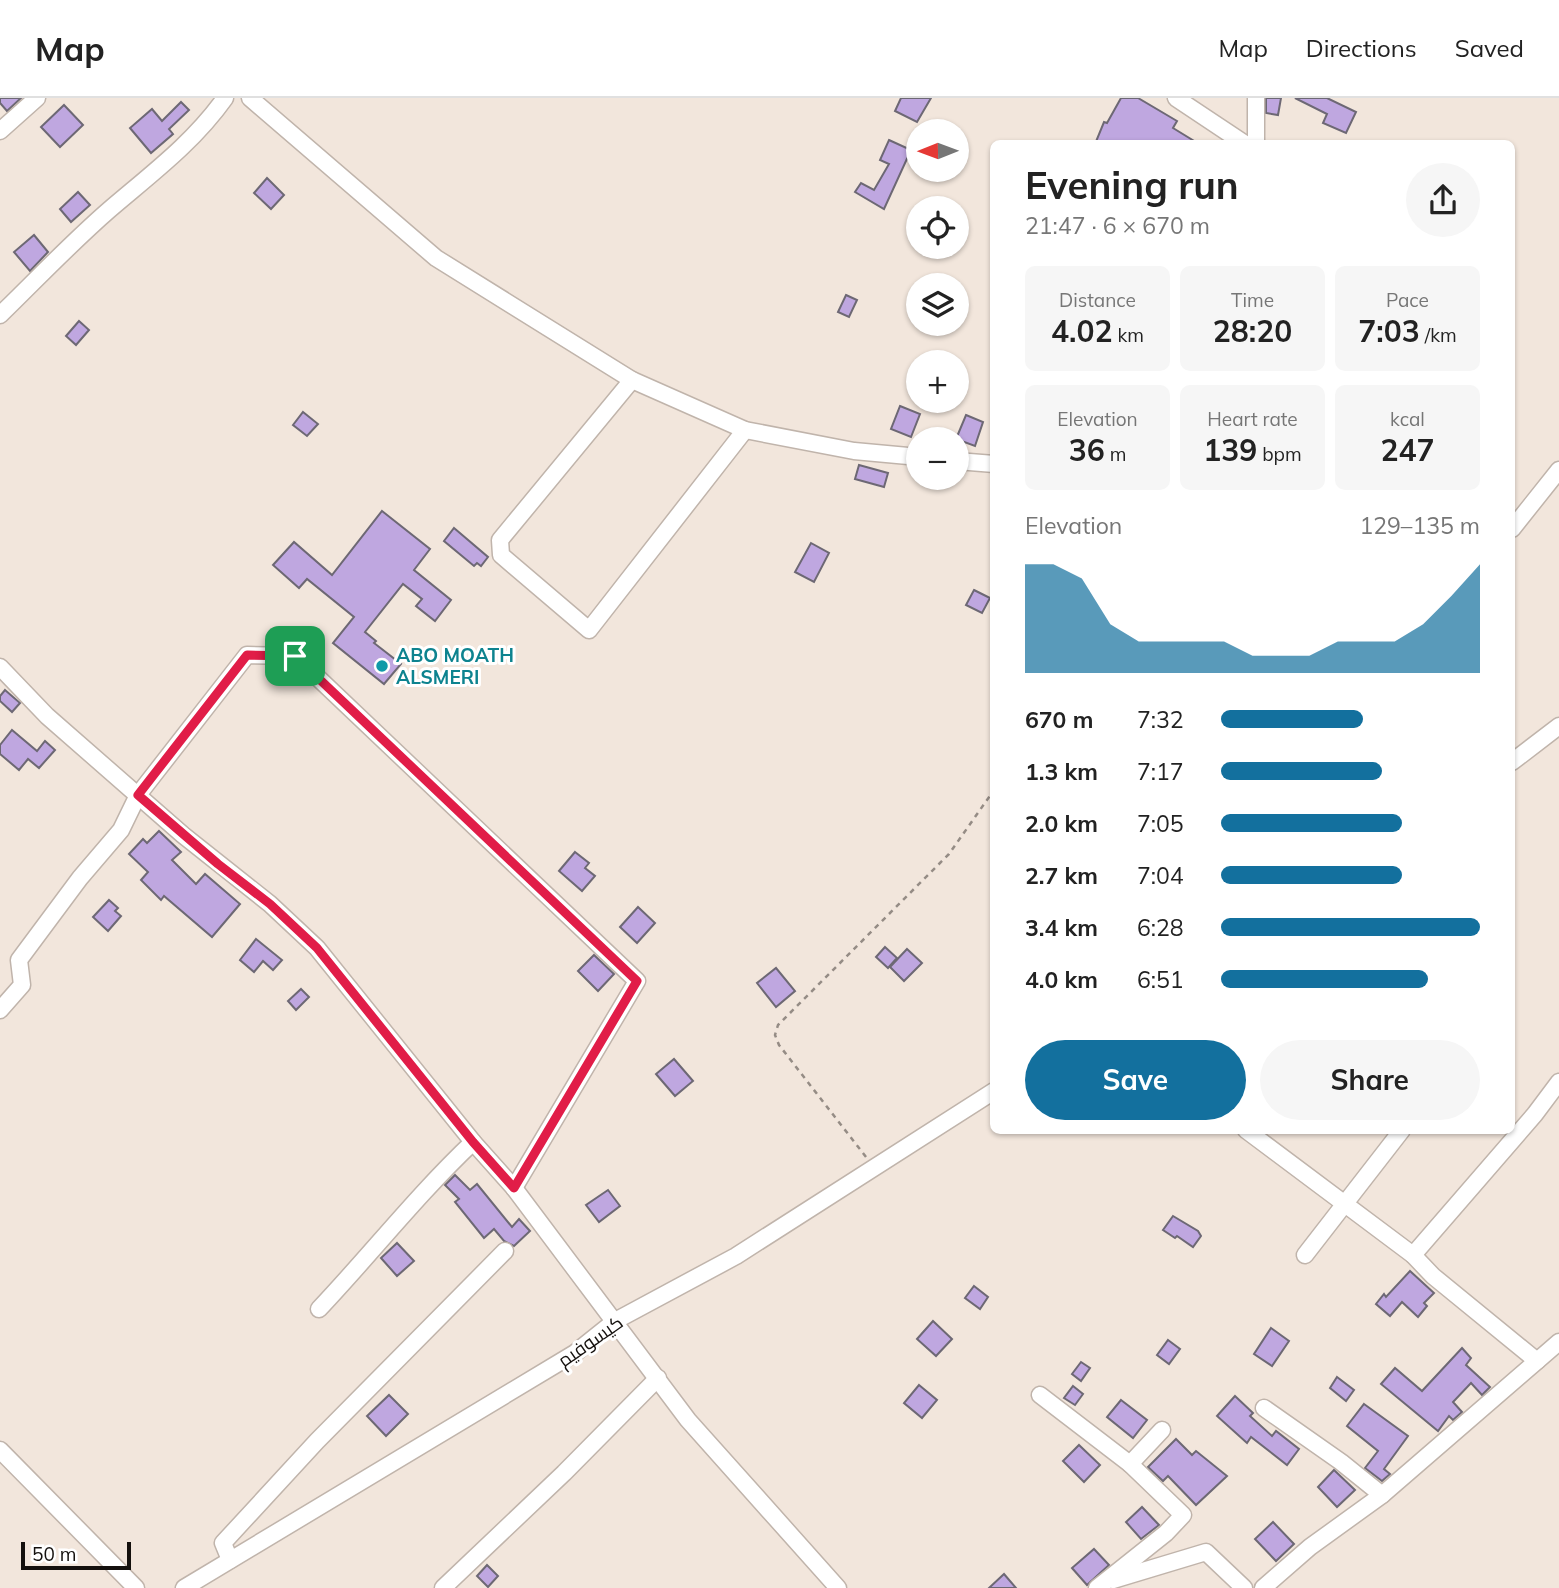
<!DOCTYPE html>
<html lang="en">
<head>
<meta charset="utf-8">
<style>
  :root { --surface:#fff; --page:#f6f6f6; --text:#222; --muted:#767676; --line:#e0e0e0; --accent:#13709e }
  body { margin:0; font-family:Mulish,Cairo,sans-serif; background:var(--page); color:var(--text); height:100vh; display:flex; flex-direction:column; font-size:26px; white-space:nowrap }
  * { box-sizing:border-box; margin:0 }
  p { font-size:23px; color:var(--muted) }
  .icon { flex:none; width:38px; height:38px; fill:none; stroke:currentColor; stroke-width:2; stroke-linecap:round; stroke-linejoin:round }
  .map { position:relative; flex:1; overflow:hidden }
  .side { position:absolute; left:990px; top:42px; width:525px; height:994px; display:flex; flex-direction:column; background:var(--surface); border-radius:10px; box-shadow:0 2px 5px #0004 }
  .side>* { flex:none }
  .needle { width:46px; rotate:269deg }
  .fabs { position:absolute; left:906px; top:21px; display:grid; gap:14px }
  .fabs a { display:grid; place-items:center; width:63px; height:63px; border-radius:50%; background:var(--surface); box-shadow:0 2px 5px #0004; font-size:35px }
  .scale { position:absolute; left:21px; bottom:18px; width:110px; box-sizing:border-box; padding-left:7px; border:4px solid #14100d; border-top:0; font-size:19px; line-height:24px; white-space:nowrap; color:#14100d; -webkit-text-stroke:5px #fff; paint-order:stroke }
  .pin { position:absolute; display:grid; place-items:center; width:60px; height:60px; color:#fff; margin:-30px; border-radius:14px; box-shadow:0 4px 10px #0006 }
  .round { display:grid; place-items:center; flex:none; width:74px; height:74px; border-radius:37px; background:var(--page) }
  .head { display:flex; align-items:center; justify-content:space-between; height:119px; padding:0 35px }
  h1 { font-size:38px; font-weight:700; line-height:52px }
  .metrics { display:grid; grid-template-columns:repeat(3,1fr); gap:10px; height:119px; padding:7px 35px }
  .metrics div { display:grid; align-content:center; border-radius:10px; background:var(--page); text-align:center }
  .metrics b { font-size:30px; font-weight:700 }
  .metrics small { font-size:19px; font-weight:400 }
  .metrics p { font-size:19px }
  .chart { height:196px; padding:14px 35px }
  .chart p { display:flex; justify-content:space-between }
  .chart svg { width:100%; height:126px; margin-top:7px; fill:var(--accent); opacity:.7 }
  .primary-button { display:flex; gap:14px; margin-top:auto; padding:14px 35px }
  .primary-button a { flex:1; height:80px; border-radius:42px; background:var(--accent); color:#fff; font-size:28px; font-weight:700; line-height:80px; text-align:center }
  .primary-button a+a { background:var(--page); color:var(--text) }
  ul { padding:0 35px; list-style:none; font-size:23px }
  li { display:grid; grid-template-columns:112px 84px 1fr; align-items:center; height:52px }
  li i { height:18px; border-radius:9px; background:var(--accent) }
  header { display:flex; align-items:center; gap:42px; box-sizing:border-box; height:98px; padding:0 35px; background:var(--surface); border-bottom:2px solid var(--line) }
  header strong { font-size:33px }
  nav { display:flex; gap:38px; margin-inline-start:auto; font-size:24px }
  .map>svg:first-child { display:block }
</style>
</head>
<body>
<header>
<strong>Map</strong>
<nav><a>Map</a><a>Directions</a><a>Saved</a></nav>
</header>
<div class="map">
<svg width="1559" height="1490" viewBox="0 0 1559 1490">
  <rect width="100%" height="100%" fill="#f2e6dc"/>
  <g fill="#bfa7e0" stroke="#6d6874" stroke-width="2">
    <path d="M0,0h21l-14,13 -7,-8z"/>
    <path d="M901,0h30l-14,24 -22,-11z"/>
    <path d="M1121,0h17l39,23 -4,7 26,16h-104l9,-22 3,1z"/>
    <path d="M1266,0h15l-3,17 -12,-2z"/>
    <path d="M1295,0h32l29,14 -10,21 -23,-10 4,-9z"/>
    <path d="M181,4l8,8 -20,19 4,5 -22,19 -21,-25 22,-19 10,12z"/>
    <path d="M64,7l19,20 -23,22 -19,-20z"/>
    <path d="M889,42l22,10 -27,59 -29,-17 6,-9 13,7 15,-26 -9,-4z"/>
    <path d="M267,80l17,17 -13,14 -17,-16z"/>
    <path d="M78,94l12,13 -19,17 -11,-13z"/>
    <path d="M34,137l14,17 -18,19 -16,-19z"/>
    <path d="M846,197l11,5 -8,17 -11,-5z"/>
    <path d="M79,223l10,9 -13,15 -10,-9z"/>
    <path d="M900,308l20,8 -9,23 -20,-8z"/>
    <path d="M303,314l15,12 -11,12 -14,-11z"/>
    <path d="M966,317l17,7 -8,24 -19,-7z"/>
    <path d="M859,367l29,8 -4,14 -29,-8z"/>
    <path d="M382,413l48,38 -16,21 37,30 -16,21 -19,-15 6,-7 -19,-15 -38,48 11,9 -2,2 27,21 -17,20 -51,-41 21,-26 -47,-38 -8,9 -26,-23 21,-23 38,33z"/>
    <path d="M454,430l34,29 -7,9 -4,-3 -3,3 -30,-25z"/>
    <path d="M811,445l18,10 -15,29 -19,-10z"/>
    <path d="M974,492l16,8 -8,15 -16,-8z"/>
    <path d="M5,592l15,13 -8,9 -12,-11v-5z"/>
    <path d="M12,632l25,21 8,-10 10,9 -16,18 -11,-9 -9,11 -19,-16v-9z"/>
    <path d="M159,733l22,21 -9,8 24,24 9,-10 35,30 -28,33 -48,-41 -3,4 -20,-20 7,-8 -19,-18 14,-15 4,4z"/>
    <path d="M575,754l14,11 -4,5 10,8 -13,15 -23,-20z"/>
    <path d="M109,802l9,8 -3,3 6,5 -13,15 -15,-14z"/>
    <path d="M638,809l17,16 -18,20 -17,-16z"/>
    <path d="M256,841l26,21 -9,10 -10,-9 -9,11 -14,-12z"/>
    <path d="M885,849l12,11 -9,10 -12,-11z"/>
    <path d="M907,851l15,14 -18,18 -14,-14z"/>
    <path d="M594,857l20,19 -16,17 -20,-20z"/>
    <path d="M776,870l19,23 -19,16 -19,-24z"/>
    <path d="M301,891l8,8 -13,13 -8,-9z"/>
    <path d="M674,961l19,22 -18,15 -19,-22z"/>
    <path d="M455,1077l15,15 7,-6 35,43 7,-8 11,12 -16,15 -10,-5 -10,-12 -10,9 -29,-36 4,-3 -14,-14z"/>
    <path d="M608,1092l12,16 -21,16 -13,-17z"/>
    <path d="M1173,1118l25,15 3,5 -8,11 -16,-11 -2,2 -12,-8z"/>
    <path d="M397,1145l17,18 -17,15 -16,-18z"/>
    <path d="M1410,1173l24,22 -10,10 3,3 -9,11 -16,-15 -12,14 -14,-12 8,-10 2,3z"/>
    <path d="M974,1188l14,11 -8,12 -15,-11z"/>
    <path d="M933,1223l19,18 -16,17 -19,-17z"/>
    <path d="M1271,1230l18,13 -17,25 -18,-12z"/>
    <path d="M1168,1242l12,9 -11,15 -12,-9z"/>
    <path d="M1462,1250l9,10 -5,7 24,22 -8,8 -11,-12 -18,19 9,10 -9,8 -4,-4 -11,15 -57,-47 14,-16 27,23z"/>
    <path d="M1081,1264l9,6 -9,13 -9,-7z"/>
    <path d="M1337,1279l17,13 -8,11 -16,-13z"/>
    <path d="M919,1287l18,15 -15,18 -18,-15z"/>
    <path d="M1073,1288l10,8 -8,11 -11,-7z"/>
    <path d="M389,1297l19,19 -22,22 -19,-20z"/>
    <path d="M1235,1298l18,17 -3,3 22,20 4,-5 23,18 -12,16 -36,-28 -4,6 -30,-27z"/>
    <path d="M1121,1302l26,20 -14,18 -26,-21z"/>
    <path d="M1364,1306l44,32 -24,33 6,5 -8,7 -17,-13 13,-17 -31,-25z"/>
    <path d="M1176,1341l16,16 4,-4 31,25 -31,29 -28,-29 -5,5 -15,-14z"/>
    <path d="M1079,1347l21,20 -16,17 -21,-21z"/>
    <path d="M1334,1372l21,20 -18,17 -19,-20z"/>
    <path d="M1142,1409l17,18 -18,14 -15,-17z"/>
    <path d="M1273,1424l21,22 -18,17 -21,-22z"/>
    <path d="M1094,1451l15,16 -22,20 -15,-17z"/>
    <path d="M487,1467l11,11 -10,11 -11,-11z"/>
    <path d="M1004,1476l12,14h-27z"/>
  </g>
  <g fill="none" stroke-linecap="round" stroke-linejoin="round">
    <defs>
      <g id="minor">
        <path d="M250,0l186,160 196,122 113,50 109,21 65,6"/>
        <path d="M1176,0l69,46"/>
        <path d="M1256,0v46"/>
        <path d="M0,33l37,-33"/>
        <path d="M0,217c36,-35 71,-72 109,-105 42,-36 84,-67 116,-112"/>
        <path d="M632,282l-132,160 1,15 88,75 156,-200"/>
        <path d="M957,363l37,3"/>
        <path d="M1512,431l47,-59"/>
        <path d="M0,569l47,49 136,119 87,69 47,44 156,194 41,46 174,232 150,168"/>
        <path d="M1512,664l47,-36"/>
        <path d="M0,912l22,-25 -3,-25 61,-82 41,-48 17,-35 109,-140 48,1 342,325 -123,207"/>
        <path d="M1246,1032l167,125 20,21 104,85"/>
        <path d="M1305,1157l97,-125"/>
        <path d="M1413,1157l122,-141 24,-32"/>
        <path d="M319,1211c52,-55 99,-115 154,-167"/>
        <path d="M1040,1297l90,69 53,51 -17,18 -69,55"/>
        <path d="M1264,1310l77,54 41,33"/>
        <path d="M0,1352l136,138"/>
        <path d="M1130,1366l32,-34"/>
        <path d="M230,1462l-7,-17 94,-102 188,-190"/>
        <path d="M1113,1482l93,-28 38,36"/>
        <path d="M184,1490l391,-235 40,-32 121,-65 258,-165"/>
        <path d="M443,1490l121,-115 94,-95"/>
        <path d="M1263,1490l47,-41 72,-52 177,-153"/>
      </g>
    </defs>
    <use href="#minor" stroke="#c0b4ab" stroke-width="19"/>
    <path stroke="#958c85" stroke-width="2.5" stroke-dasharray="5 5" stroke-linecap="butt" d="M866,1059l-87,-112 -4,-10 3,-10 171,-171 45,-64"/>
    <use href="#minor" stroke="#fff" stroke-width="16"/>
  </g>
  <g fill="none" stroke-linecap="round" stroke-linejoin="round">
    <defs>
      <path id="route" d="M247,557l48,1 342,325 -123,207 -41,-46 -156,-194 -47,-44 -52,-40 -80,-69z"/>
    </defs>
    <use href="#route" stroke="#fff" stroke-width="14"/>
    <use href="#route" stroke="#e11d48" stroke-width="9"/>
  </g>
  <circle fill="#0f9aa8" stroke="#fff" stroke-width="2.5" cx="382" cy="568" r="7"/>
  <g text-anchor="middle" stroke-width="6" stroke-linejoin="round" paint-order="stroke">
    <g font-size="19" font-weight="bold" fill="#0d838f" stroke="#fff" text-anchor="start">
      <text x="396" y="564">ABO MOATH<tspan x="396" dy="22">ALSMERI</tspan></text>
    </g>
    <g font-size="19" fill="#14100d" stroke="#fff">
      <text transform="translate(590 1243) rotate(-35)" y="7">كيسوفيم</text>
    </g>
  </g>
</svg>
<div class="fabs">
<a><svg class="needle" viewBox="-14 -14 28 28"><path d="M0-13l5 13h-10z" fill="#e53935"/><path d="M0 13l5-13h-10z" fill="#767676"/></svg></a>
<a><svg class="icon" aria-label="locate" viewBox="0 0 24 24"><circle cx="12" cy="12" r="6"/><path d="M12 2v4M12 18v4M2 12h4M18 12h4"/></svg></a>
<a><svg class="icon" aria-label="layers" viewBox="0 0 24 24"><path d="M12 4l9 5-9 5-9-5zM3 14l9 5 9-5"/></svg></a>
<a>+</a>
<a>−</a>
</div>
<div class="scale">50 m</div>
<div class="pin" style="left:295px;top:558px;background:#1e9e55"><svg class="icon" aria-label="arrive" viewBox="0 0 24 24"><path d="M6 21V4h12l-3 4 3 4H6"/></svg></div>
<section class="side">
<div class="head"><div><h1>Evening run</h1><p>21:47 · 6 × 670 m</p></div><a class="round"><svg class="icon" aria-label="share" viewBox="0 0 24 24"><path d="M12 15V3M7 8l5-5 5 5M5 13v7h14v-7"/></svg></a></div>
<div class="metrics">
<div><p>Distance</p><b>4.02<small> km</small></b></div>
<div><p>Time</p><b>28:20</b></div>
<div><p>Pace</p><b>7:03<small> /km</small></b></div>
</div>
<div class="metrics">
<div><p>Elevation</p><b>36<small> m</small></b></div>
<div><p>Heart rate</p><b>139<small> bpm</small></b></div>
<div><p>kcal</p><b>247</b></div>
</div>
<div class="chart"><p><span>Elevation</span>129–135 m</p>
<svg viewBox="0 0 160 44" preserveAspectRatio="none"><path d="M0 44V6L10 6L20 11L30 27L40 33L50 33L60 33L70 33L80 38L90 38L100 38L110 33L120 33L130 33L140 27L150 17L160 6V44z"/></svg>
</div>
<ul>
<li><b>670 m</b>7:32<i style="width:55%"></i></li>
<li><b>1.3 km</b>7:17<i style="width:62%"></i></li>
<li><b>2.0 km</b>7:05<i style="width:70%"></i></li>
<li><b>2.7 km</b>7:04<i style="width:70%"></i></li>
<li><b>3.4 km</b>6:28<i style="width:100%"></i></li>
<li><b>4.0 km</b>6:51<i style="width:80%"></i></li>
</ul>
<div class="primary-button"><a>Save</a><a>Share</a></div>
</section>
</div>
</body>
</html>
